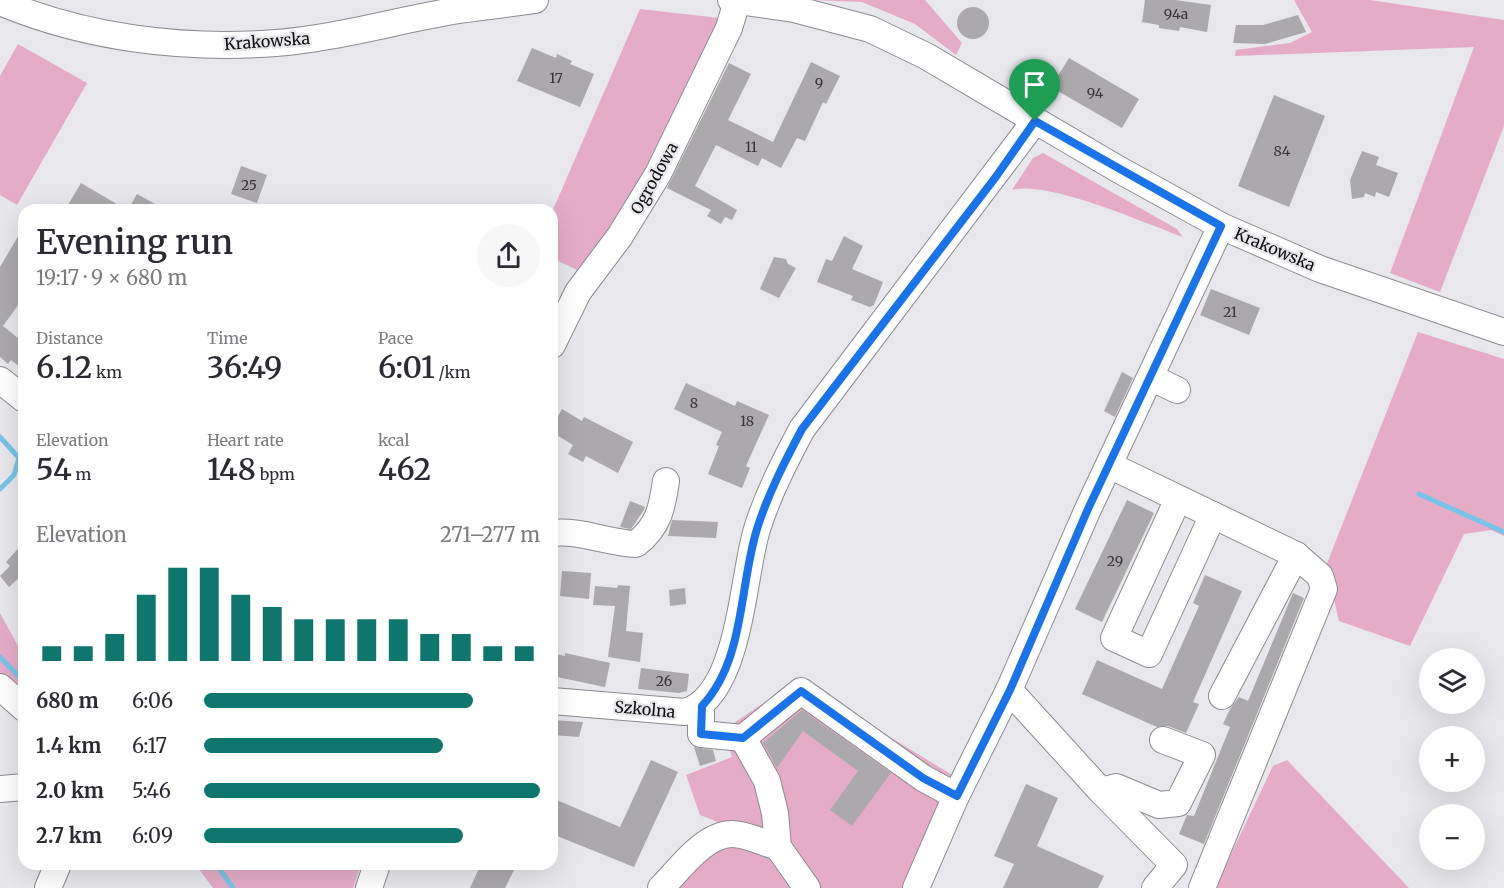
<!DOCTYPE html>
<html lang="en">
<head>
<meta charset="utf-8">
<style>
  :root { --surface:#fff; --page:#f7f7f7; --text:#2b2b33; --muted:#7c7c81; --accent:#0f766e }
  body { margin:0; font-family:Merriweather,serif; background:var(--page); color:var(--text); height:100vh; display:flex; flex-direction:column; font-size:22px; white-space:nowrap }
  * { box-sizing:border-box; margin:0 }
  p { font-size:20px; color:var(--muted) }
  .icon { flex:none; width:33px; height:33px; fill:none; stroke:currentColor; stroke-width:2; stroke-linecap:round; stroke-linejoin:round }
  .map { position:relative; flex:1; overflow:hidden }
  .panel { position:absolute; left:18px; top:204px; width:540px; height:666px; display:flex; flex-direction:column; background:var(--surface); border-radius:18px; box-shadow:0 6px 24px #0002 }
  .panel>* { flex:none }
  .fabs { position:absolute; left:1419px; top:648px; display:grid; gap:12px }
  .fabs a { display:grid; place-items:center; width:66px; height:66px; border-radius:50%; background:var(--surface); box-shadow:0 6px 24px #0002; font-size:30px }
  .pin { position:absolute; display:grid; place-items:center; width:51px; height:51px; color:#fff; margin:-62px -26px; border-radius:50% 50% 50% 0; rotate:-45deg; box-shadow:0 0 6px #0007 }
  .pin .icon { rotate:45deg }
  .round { display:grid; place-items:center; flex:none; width:63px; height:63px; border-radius:32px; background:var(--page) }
  .summary { display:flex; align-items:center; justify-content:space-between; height:102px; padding:0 18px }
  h1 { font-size:33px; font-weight:600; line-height:45px }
  .metrics { display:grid; grid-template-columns:repeat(3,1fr); gap:9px; height:102px; padding:6px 18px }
  .metrics div { display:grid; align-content:center }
  .metrics b { font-size:30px; font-weight:600 }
  .metrics small { font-size:16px; font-weight:400 }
  .metrics p { font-size:16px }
  .chart { height:168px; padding:12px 18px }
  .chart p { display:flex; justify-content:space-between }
  .chart svg { width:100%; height:108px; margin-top:6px; stroke:var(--accent); stroke-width:6 }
  ul { padding:0 18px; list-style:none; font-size:20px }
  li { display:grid; grid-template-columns:96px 72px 1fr; align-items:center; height:45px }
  li i { height:15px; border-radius:8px; background:var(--accent) }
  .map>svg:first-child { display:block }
</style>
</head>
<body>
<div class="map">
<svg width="1504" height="888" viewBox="0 0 1504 888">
  <rect width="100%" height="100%" fill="#e7e7ec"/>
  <g fill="#e5acc8">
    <path d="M812,0h113l37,43 -6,12 -41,-31 -53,-22z"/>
    <path d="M1294,0h76l134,20v106l-64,166 -50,-19 84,-226 -239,9 1,-6 54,-7 22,-11z"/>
    <path d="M640,9l88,10 -85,173 -62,80 -29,-14v-46z"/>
    <path d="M18,44l69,39 -70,122 -17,-10v-119z"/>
    <path d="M1043,153l134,76 6,8c-38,-14 -136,-57 -171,-47l21,-32z"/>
    <path d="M1418,332l86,27v177l-13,-6 -27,4 -54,112 -71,-25 -13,-55z"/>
    <path d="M0,613l24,44v38l-24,-21z"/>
    <path d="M797,680l160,98 -50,110h-234c26,-28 44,-40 80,-52l-53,-21 -14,-40 46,-18 -8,-27z"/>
    <path d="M1287,760l122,128h-194l58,-122z"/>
    <path d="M195,864h166l-8,24h-140z"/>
  </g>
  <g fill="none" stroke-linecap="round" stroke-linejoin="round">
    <g stroke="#78c4e7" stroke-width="5">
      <path d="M0,437l19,21 -5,17 -14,14"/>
      <path d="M1419,494l85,38"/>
      <path d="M0,657l24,25"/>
      <path d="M216,864l17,24"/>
    </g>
  </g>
  <g fill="#aca9ad">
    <path d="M1145,0h31l35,5 -4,27 -27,-5 -1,4 -20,-3v-3l-17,-3z"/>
    <circle cx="973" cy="23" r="16"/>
    <path d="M1298,15l8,17 -41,12 -32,-1 3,-18h27z"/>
    <path d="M532,48l24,10 1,-4 15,7 -2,3 24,10 -14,33 -63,-26z"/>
    <path d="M1069,58l70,41 -17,29 -71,-41z"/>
    <path d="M811,62l29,14 -14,28 -3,-2 -18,39 -8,-3 -16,30 -19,-10 -4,8 -42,-21 -21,41 42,24 -5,10 -7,-3 -4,7 -14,-8 4,-6 -44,-22 62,-125 22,11 -23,46 45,22z"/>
    <path d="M1274,95l51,21 -36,91 -51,-21z"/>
    <path d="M1362,151l17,6 -3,8 22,8 -9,24 -13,-5 -1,5 -10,-4 -1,4 -12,2 -2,-19z"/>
    <path d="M241,166l26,9 -10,28 -26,-9z"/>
    <path d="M81,183l46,27h-62z"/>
    <path d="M137,194l29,16h-38z"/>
    <path d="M24,226v71l-21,29 21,17v27l-13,-10 -3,4 -8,-7v-90z"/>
    <path d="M844,236l19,10 -11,23 31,13 -9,23 -4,2 -19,-7 2,-4 -36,-14 9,-23 6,2z"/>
    <path d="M774,257l12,2 2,5 8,4 -17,30 -19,-9z"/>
    <path d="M1211,289l49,19 -11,27 -49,-20z"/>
    <path d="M1122,372l11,6 -18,39 -11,-6z"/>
    <path d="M686,383l49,23 2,-5 32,14 -23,51 4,2 -8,20 -34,-14 11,-28 -3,-1 6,-13 -48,-23z"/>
    <path d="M562,409l20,12 2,-4 49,25 -15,31 -32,-17 -3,6 -15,-8 5,-9 -18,-11 -1,-11z"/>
    <path d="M1127,500l27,13 -52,109 -27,-13z"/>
    <path d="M630,501l15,6 -1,3 -13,19 -11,-2z"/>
    <path d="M672,520l46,2 -2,16 -48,-2z"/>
    <path d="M24,542v36l-3,-2 -12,11 -9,-11 10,-10 -4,-4z"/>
    <path d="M562,571l29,2 -2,26 -29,-3z"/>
    <path d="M1205,575l37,16 -49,111 6,2 -13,29 -18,-7 -11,1 -75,-33 15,-34 65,29 37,-83 -6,-3z"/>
    <path d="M618,585l12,1 -4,45 17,2 -3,29 -32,-5 7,-51 -22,-1 2,-19 22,2z"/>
    <path d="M685,588l1,16 -16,2 -1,-16z"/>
    <path d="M1293,593l11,5 -100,246 -25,-10 8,-19 7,1 36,-89 -7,-3 7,-15 9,-12 9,4z"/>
    <path d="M552,653l13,3v-3l45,10 -5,24 -53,-11z"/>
    <path d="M641,668l48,6 -2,17 -8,2 -41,-4z"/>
    <path d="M802,710l89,63 -39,53 -22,-16 28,-39 -55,-40 -26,37 -14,-25z"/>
    <path d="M552,720l31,2 -4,15 -27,-2z"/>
    <path d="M694,747l19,3 3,11 -16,5z"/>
    <path d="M651,760l27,12 -44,95 -82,-33v-36l68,29z"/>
    <path d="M1026,784l32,14 -21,48 67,30 -6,12h-95l11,-24 -20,-8z"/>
    <path d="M481,864h36l-12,24h-35z"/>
  </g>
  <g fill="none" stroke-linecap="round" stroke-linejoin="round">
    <defs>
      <g id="minor">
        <path d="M731,0l63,9 76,20 56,27 190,112 105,58 99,43 184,63"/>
        <path d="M0,2c86,36 183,48 276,41 62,-5 122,-23 183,-33 25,-4 51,-6 76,-10"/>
        <path d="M552,345l26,-53 42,-56 38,-62 71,-146 8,-27"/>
        <path d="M1152,378l25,12"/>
        <path d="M0,380l24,19"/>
        <path d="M1111,466l185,89 24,21 4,13 -122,299"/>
        <path d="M1178,499l-64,139 35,16 64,-139"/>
        <path d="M552,533c29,-3 56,10 84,11 23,-18 26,-36 30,-63"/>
        <path d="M0,687l24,21"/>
        <path d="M1009,690l92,101 73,74 -19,23"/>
        <path d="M1222,696l74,-141"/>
        <path d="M552,701l133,11c55,-15 57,-134 72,-183 11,-35 28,-68 45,-100l233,-308"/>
        <path d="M701,706v28l42,4"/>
        <path d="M0,789l24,-2"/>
        <path d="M1101,791l15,-4 43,18 19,-2 24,-48 -39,-15"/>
        <path d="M48,888l10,-24"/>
        <path d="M369,888l8,-24"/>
        <path d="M661,888c18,-18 43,-54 71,-54 14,0 32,9 46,13"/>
        <path d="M807,888l-29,-41 -3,-34 -8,-32 -24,-43 58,-47 122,87 33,18"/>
        <path d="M916,888l40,-92 53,-106 79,-181 133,-283"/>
      </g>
    </defs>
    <use href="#minor" stroke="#8b8b90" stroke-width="28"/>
    <use href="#minor" stroke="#fff" stroke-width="26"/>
  </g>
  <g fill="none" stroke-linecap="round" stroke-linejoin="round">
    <defs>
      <path id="route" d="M1035,121l186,105 -133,283 -78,181 -53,106 -34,-18 -122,-87 -58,47 -42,-4 1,-28c43,-46 37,-119 55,-177 11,-35 28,-68 45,-100l193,-251z"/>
    </defs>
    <use href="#route" stroke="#fff" stroke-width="12"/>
    <use href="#route" stroke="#1a73e8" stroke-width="8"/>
  </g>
  <g text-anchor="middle" stroke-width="4.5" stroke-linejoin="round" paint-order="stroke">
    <g font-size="14" fill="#363638">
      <text x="1176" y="19">94a</text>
      <text x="556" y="83">17</text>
      <text x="819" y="88">9</text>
      <text x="1095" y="98">94</text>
      <text x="751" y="152">11</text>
      <text x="1282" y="156">84</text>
      <text x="249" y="190">25</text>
      <text x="1230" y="317">21</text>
      <text x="694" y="408">8</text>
      <text x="747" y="426">18</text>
      <text x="1115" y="566">29</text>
      <text x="664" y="686">26</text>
    </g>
    <g font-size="16" fill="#0f0f11" stroke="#e7e7ec">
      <text transform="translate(267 41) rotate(-4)" y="6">Krakowska</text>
      <text transform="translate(654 178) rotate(-61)" y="6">Ogrodowa</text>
      <text transform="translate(1275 249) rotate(23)" y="6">Krakowska</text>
      <text transform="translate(645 709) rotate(5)" y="6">Szkolna</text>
    </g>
  </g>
</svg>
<div class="fabs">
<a><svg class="icon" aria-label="layers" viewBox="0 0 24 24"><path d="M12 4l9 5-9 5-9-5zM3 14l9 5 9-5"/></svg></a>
<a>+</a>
<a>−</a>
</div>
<div class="pin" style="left:1035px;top:121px;background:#1e9e55"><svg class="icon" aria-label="arrive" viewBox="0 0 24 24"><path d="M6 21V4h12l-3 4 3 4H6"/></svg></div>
<section class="panel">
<div class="summary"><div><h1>Evening run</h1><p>19:17 · 9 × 680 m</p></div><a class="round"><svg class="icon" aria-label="share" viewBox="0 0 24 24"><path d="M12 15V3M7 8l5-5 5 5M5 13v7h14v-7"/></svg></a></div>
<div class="metrics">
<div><p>Distance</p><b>6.12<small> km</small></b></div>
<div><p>Time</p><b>36:49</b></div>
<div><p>Pace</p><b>6:01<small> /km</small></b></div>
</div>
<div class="metrics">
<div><p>Elevation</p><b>54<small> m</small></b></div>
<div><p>Heart rate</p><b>148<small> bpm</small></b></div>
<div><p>kcal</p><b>462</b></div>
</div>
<div class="chart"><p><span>Elevation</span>271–277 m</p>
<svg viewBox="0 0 160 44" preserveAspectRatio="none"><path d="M5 44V38M15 44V38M25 44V33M35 44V17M45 44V6M55 44V6M65 44V17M75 44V22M85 44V27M95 44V27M105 44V27M115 44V27M125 44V33M135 44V33M145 44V38M155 44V38"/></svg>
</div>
<ul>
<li><b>680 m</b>6:06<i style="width:80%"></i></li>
<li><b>1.4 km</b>6:17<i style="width:71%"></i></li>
<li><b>2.0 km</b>5:46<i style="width:100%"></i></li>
<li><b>2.7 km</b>6:09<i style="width:77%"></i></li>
</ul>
</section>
</div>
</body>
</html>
